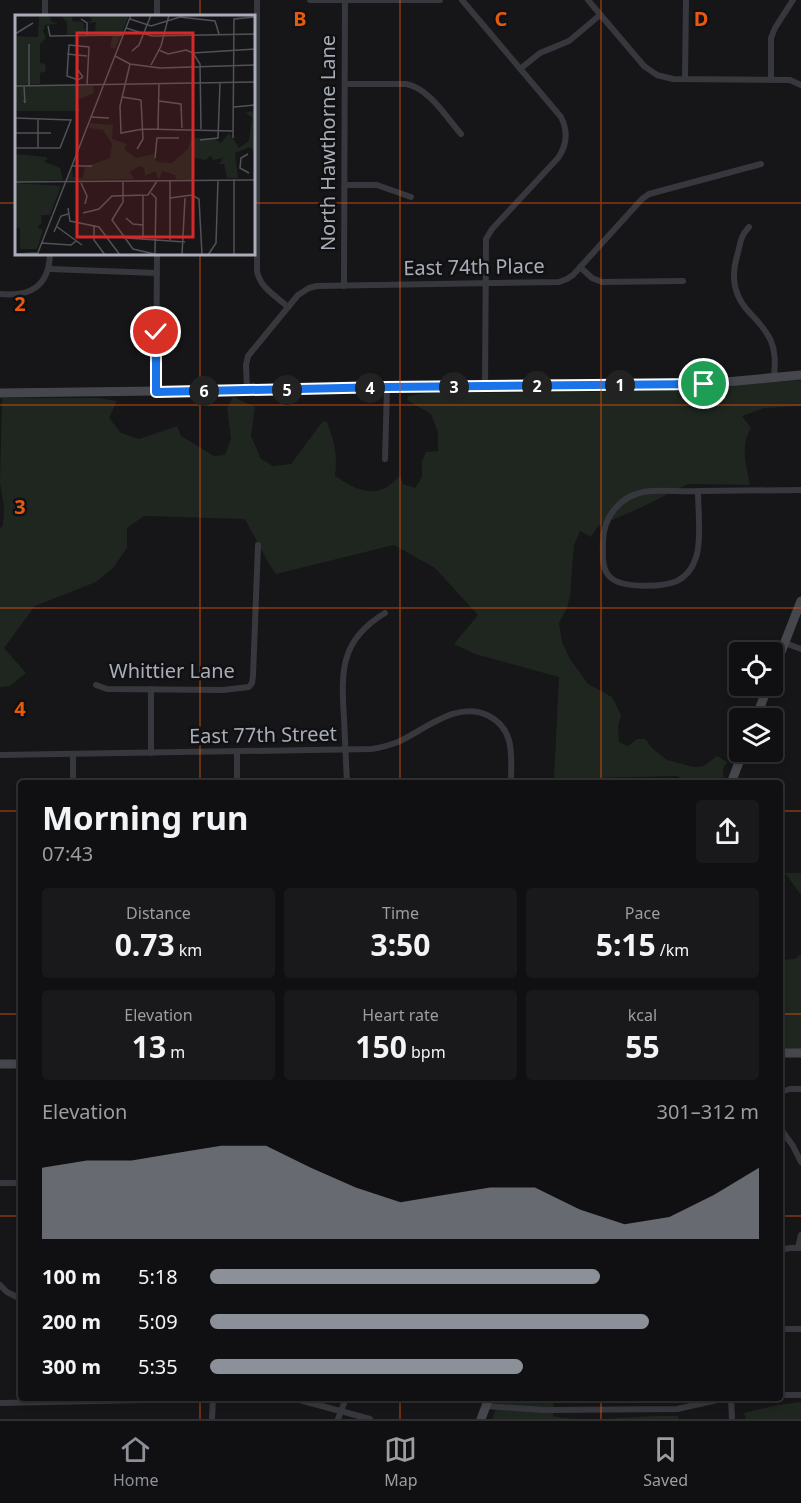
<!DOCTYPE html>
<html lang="en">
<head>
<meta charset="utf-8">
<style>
  :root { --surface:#101012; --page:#19191b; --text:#f1f3f6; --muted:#9c9d9f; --line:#303032; --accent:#8c9099 }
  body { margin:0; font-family:"Noto Sans",sans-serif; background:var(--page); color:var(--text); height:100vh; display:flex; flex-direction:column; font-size:22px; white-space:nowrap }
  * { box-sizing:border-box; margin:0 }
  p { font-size:20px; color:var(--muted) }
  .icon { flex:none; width:33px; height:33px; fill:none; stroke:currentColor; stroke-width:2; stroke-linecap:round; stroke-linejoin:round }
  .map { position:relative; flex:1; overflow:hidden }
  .drawer { position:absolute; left:18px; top:780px; width:765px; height:621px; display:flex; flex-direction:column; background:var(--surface); border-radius:6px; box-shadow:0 3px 9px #0003,0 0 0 2px var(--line) }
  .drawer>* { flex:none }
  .controls { position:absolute; left:729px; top:642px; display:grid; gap:12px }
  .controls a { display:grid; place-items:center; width:54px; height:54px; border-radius:6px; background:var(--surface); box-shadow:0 3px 9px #0003,0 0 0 2px var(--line); font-size:30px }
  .pin { position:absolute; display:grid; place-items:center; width:51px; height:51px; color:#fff; margin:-26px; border:3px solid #fff; border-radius:50%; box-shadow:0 2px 6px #0007 }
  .km { position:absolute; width:30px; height:30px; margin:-15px; border-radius:50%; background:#222; color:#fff; font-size:16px; line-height:30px; text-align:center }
  .round { display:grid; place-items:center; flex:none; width:63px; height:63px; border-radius:6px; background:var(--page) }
  .head { display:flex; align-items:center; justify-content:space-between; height:102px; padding:0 24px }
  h1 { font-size:33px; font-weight:700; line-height:45px }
  .stats { display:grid; grid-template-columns:repeat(3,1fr); gap:9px; height:102px; padding:6px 24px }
  .stats div { display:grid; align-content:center; border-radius:6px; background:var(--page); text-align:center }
  .stats b { font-size:30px; font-weight:700 }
  .stats small { font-size:16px; font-weight:400 }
  .stats p { font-size:16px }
  .chart { height:168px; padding:12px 24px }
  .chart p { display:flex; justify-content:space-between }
  .chart svg { width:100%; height:108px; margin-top:6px; fill:var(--accent); opacity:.7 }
  ul { padding:0 24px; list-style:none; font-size:20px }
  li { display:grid; grid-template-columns:96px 72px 1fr; align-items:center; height:45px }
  li i { height:15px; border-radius:8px; background:var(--accent) }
  .tab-bar { display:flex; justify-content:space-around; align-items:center; height:84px; border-top:2px solid var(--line); background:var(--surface); font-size:16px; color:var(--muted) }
  .tab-bar a { display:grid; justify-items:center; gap:3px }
  .tab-bar .active { color:var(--accent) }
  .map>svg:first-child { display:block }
</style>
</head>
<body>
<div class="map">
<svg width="801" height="1419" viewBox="0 0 801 1419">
  <rect width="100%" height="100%" fill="#161618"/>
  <g fill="#1e261f">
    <path d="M801,380v26l-37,2 -22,8 9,12c-11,18 -5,37 -1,57l-62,-1 -50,25 -40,17 -7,11 -11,-6 -6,14 -4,51 -3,12 -8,15 3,19 8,17 18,25 24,13 9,18 -3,12 1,15 9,4 9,-7h8l8,10 14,11 27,7 10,-1 13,-10 10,6 -4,7 1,14h-28l-20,-7 -122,3 5,-102 -84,-23 -21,-10 24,-29 -43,-47 -41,-23 -118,29 -7,-10 -24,-45 -101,-3 -17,12v20l-14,20 -17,14 -61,24 -31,42 22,25 -16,13 -10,1v-158l3,-4 1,-18 -4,-24 2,-85h97l18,3 -8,17 12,15 18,6 38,-13 4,10 23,14 10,6 11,-1 6,-16 -4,-31 6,-11 22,10 -4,29 10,23 12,7 18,-2 32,-43 4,1c7,20 11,31 8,54 14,9 32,21 50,12 5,-2 10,-8 15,-12l3,8 12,4 7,-11v-16l4,-9 12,-1v-19l-7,-18 -24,-14 1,-4 18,-3 161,-1 109,-4z"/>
    <path d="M785,873h16v22z"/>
    <path d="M801,954v96h-21v-90l15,-1z"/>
    <path d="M501,1398h53l-1,18 9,2 15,1h-85z"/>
    <path d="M801,1402v17h-55l-2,-6 33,-8z"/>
    <path d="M652,1416h26v3h-72z"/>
  </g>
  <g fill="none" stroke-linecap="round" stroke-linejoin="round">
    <g stroke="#37383d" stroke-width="6">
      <path d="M45,0v16"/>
      <path d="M257,0v271c3,17 19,25 31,36"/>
      <path d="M310,0h130"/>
      <path d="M462,0l99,117c7,14 6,28 -3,41l-66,71 -6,10 -1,148"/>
      <path d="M588,0l56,66 13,9 16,4 117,1 11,5"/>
      <path d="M157,16v-16"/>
      <path d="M520,69l20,-16 29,-12 31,-26"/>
      <path d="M685,79l1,-79"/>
      <path d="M771,80v-42l4,-10 18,-28"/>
      <path d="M345,84h61c23,4 40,33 55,50"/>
      <path d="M345,185h32l34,12"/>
      <path d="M749,227c-10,11 -8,16 -12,29 -6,20 -3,40 12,56 8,9 17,17 22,29 5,12 4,23 3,36"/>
      <path d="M580,267l12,11 10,4 81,-1"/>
      <path d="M49,269l108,4"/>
      <path d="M344,286l1,-286"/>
      <path d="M0,294c31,3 49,-8 50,-40"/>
      <path d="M247,390l-1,-25 2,-9 50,-61 11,-7 8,-2 242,-4 8,-3 6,-4 69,-76 7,-5 112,-30"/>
      <path d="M156,392l1,-138"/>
      <path d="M385,459l2,-72"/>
      <path d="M698,491c0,19 4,53 -3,69 -3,9 -10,17 -18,21 -14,6 -55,8 -67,-4 -9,-9 -7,-23 -7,-35 0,-24 16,-45 40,-50 17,-3 37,0 55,-1z"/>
      <path d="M698,491l103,-1"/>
      <path d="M785,643l16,6"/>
      <path d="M96,685l11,4 116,1 26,-3 3,-4 1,-7 5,-131"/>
      <path d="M151,689v64"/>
      <path d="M0,755l371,-6c9,-1 19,-4 27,-7 28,-13 59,-42 91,-26 27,14 22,42 22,67"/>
      <path d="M73,783v-29"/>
      <path d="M237,783v-31"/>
      <path d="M347,783c-1,-22 -2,-43 -3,-65 -3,-47 -4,-78 41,-105"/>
      <path d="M780,1092l10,-3h11"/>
      <path d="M780,1128l13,18 8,16"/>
      <path d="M0,1183h21"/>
      <path d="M798,1248l3,-13"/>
      <path d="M780,1250l10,-2h11"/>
      <path d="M0,1285l7,7 14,7"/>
      <path d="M780,1329h21"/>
      <path d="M780,1395h21"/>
      <path d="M292,1398l78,21"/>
      <path d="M731,1398l1,21"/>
      <path d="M0,1403l242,-5"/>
      <path d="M486,1406l58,4 133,-1 49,-11"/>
      <path d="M212,1419l1,-21"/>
      <path d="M338,1419l8,-21"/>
    </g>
    <g stroke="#45474d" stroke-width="9">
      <path d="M0,393l704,-9 97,-9"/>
      <path d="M772,675l29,-74"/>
      <path d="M756,718l12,-32"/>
      <path d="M731,783l12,-31"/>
      <path d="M780,1053h21"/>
      <path d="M0,1064h21"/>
      <path d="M481,1419l8,-21"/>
    </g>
  </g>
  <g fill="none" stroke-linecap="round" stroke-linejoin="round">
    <defs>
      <path id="route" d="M156,332v60l231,-5 317,-3"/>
    </defs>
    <use href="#route" stroke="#fff" stroke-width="12"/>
    <use href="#route" stroke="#1a73e8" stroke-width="8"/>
  </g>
  <path fill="none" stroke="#e8590c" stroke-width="1.5" stroke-opacity="0.55" d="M200,0v16M400,0v783M601,0v783M0,203h16M254,203h547M200,254v529M0,405h801M0,608h801M0,811h21M780,811h21M0,1014h21M780,1014h21M0,1216h21M780,1216h21M200,1398v21M400,1398v21M601,1398v21"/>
  <g text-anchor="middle" stroke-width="5" stroke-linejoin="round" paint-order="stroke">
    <g font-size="20" fill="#a8adb8" stroke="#111113">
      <text transform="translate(328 143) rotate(-90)" y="7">North Hawthorne Lane</text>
      <text transform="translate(474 267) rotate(-1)" y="7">East 74th Place</text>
      <text x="172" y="678">Whittier Lane</text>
      <text transform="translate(263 735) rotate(-1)" y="7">East 77th Street</text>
    </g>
  </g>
  <g transform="translate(15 15)">
    <rect width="240" height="240" fill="#161618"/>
    <path d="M24,0h10l2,6 7,3 -13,1 -2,6 3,7 -6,6v19l5,1 1,7 -6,2v11l-25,1 1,-49 22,1zM46,0h12l-1,6 11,1 3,12 -19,1v-12zM73,0h41l-14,34 -5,-2 3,-14h-18l1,-11 -8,1 4,-3zM0,71h78l1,7 -17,7 3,11h-65zM240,95v42l-5,-5 -15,6 3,25h-11l-3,-14h-5l4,-6 -10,2 -2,-5 -5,5 -12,-2 -2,22 -16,-1 -1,-4 -13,-4 -3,9 -4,-9 -10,5 -1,-8 -5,-2 -9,6 4,7 -67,1 5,-12 1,9 10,1 2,-11 25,-9 2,-14 -9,-14 -14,-2 1,-5 23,2 -1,14 15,5 -3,5 12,9 17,-4 4,8 15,1 16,-14 3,-11h23l7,5 8,-10 10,15 10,-7 3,-24 -7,-4zM0,139l31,3 2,3 -5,1 17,7 3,12 -48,2zM0,168l46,3 -11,29h-9l1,8 -5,4 6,3 -6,19h-17v-21h-5z" fill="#1e261f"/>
    <path fill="none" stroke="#505258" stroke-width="1.5" d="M66,4l6,4v13M115,4l21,7 29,-9 35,4 4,13M33,11l2,10 73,-1M111,13l26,8 103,-2M0,19l18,-11M14,29v42M144,35l9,4 18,-4 7,3M117,36l7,-6 12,-30M178,38l7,11 1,65M178,38l62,-4M52,39l20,2M100,41l15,8 30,4 95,-3M63,42l-1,12 6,8M115,49l-10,42 1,27 22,-4 90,2M136,50l10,-19 8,-31M68,62l-5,3 -11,-4 2,-31 20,2 -2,38M0,71l240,-4M107,82l19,3M9,85l1,3 -1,-17M144,86l22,3 1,24M219,92l21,-2M75,102l19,1M0,103l56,2 -11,28h-45M143,114l1,-45M0,118h36M218,123l1,-119 21,-2M185,125l18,-2 2,-55M23,133v-29M122,134l6,-10 -2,-39M233,139l-7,4 -1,10 9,5M140,143l2,-20h22M57,151h20M219,164v76M108,166v21l-11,18 21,29 26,6M0,167l240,-2M66,168l6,13 -2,8M136,178l5,5 -1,55M155,183l22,-3 7,4 3,56M53,193l2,13 29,6 21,28M68,198l16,-4 13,-13 36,-1 9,-14M111,203l7,6 10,1M79,210v15l11,15M41,211l26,19M39,217l7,-16 7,-2M128,222v-41M112,223l58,4M155,225v-60M26,228l30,2 5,-4M0,239l23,-1M22,240l94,-240M167,240l3,-57M193,240l8,-12 2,-63"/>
    <path fill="#d62828" fill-opacity="0.15" stroke="#d62828" stroke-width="3" d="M62,18h116v204h-116z"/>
    <rect width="240" height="240" fill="none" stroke="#a8adb8" stroke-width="3"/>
  </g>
  <g font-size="20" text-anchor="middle" font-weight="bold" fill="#e8590c" stroke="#111113" stroke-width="5" stroke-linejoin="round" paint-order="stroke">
    <text x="300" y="26">B</text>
    <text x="501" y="26">C</text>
    <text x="701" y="26">D</text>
    <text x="20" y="311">2</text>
    <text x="20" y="514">3</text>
    <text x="20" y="716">4</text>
  </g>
</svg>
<div class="controls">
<a><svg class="icon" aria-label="locate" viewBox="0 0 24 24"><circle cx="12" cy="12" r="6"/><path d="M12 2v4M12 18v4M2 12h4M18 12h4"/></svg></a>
<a><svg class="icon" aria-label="layers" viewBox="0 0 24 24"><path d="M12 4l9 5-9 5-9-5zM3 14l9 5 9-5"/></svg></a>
</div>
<div class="pin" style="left:704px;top:384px;background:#1e9e55"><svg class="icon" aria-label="arrive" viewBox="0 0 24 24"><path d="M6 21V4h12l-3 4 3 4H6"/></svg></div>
<div class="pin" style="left:156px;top:332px;background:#d93025"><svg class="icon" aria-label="check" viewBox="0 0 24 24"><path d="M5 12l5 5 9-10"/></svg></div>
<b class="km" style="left:620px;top:385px">1</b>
<b class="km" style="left:537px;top:386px">2</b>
<b class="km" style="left:454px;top:387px">3</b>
<b class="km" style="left:370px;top:388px">4</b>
<b class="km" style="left:287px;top:390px">5</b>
<b class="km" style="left:204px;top:391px">6</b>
<section class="drawer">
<div class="head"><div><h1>Morning run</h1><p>07:43</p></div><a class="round"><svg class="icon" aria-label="share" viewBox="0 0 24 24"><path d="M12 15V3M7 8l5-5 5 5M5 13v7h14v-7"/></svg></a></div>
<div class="stats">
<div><p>Distance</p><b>0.73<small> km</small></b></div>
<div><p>Time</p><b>3:50</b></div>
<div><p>Pace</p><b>5:15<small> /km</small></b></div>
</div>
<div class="stats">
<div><p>Elevation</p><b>13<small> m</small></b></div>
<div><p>Heart rate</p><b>150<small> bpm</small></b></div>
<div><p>kcal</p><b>55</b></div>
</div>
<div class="chart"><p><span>Elevation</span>301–312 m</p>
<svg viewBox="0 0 160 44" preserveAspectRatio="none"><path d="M0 44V15L10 12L20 12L30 9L40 6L50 6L60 15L70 23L80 29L90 26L100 23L110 23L120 32L130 38L140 35L150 26L160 15V44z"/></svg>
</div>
<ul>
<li><b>100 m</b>5:18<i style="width:71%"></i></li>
<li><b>200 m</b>5:09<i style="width:80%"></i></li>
<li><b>300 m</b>5:35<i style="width:57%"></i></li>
</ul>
</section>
</div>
<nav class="tab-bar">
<a class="active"><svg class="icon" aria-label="home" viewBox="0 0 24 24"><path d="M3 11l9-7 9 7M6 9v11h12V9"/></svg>Home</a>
<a><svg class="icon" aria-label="map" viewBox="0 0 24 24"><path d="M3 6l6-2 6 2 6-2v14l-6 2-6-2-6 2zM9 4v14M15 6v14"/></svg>Map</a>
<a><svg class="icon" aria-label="saved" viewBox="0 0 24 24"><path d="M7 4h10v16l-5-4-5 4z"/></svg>Saved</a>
</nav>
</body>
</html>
